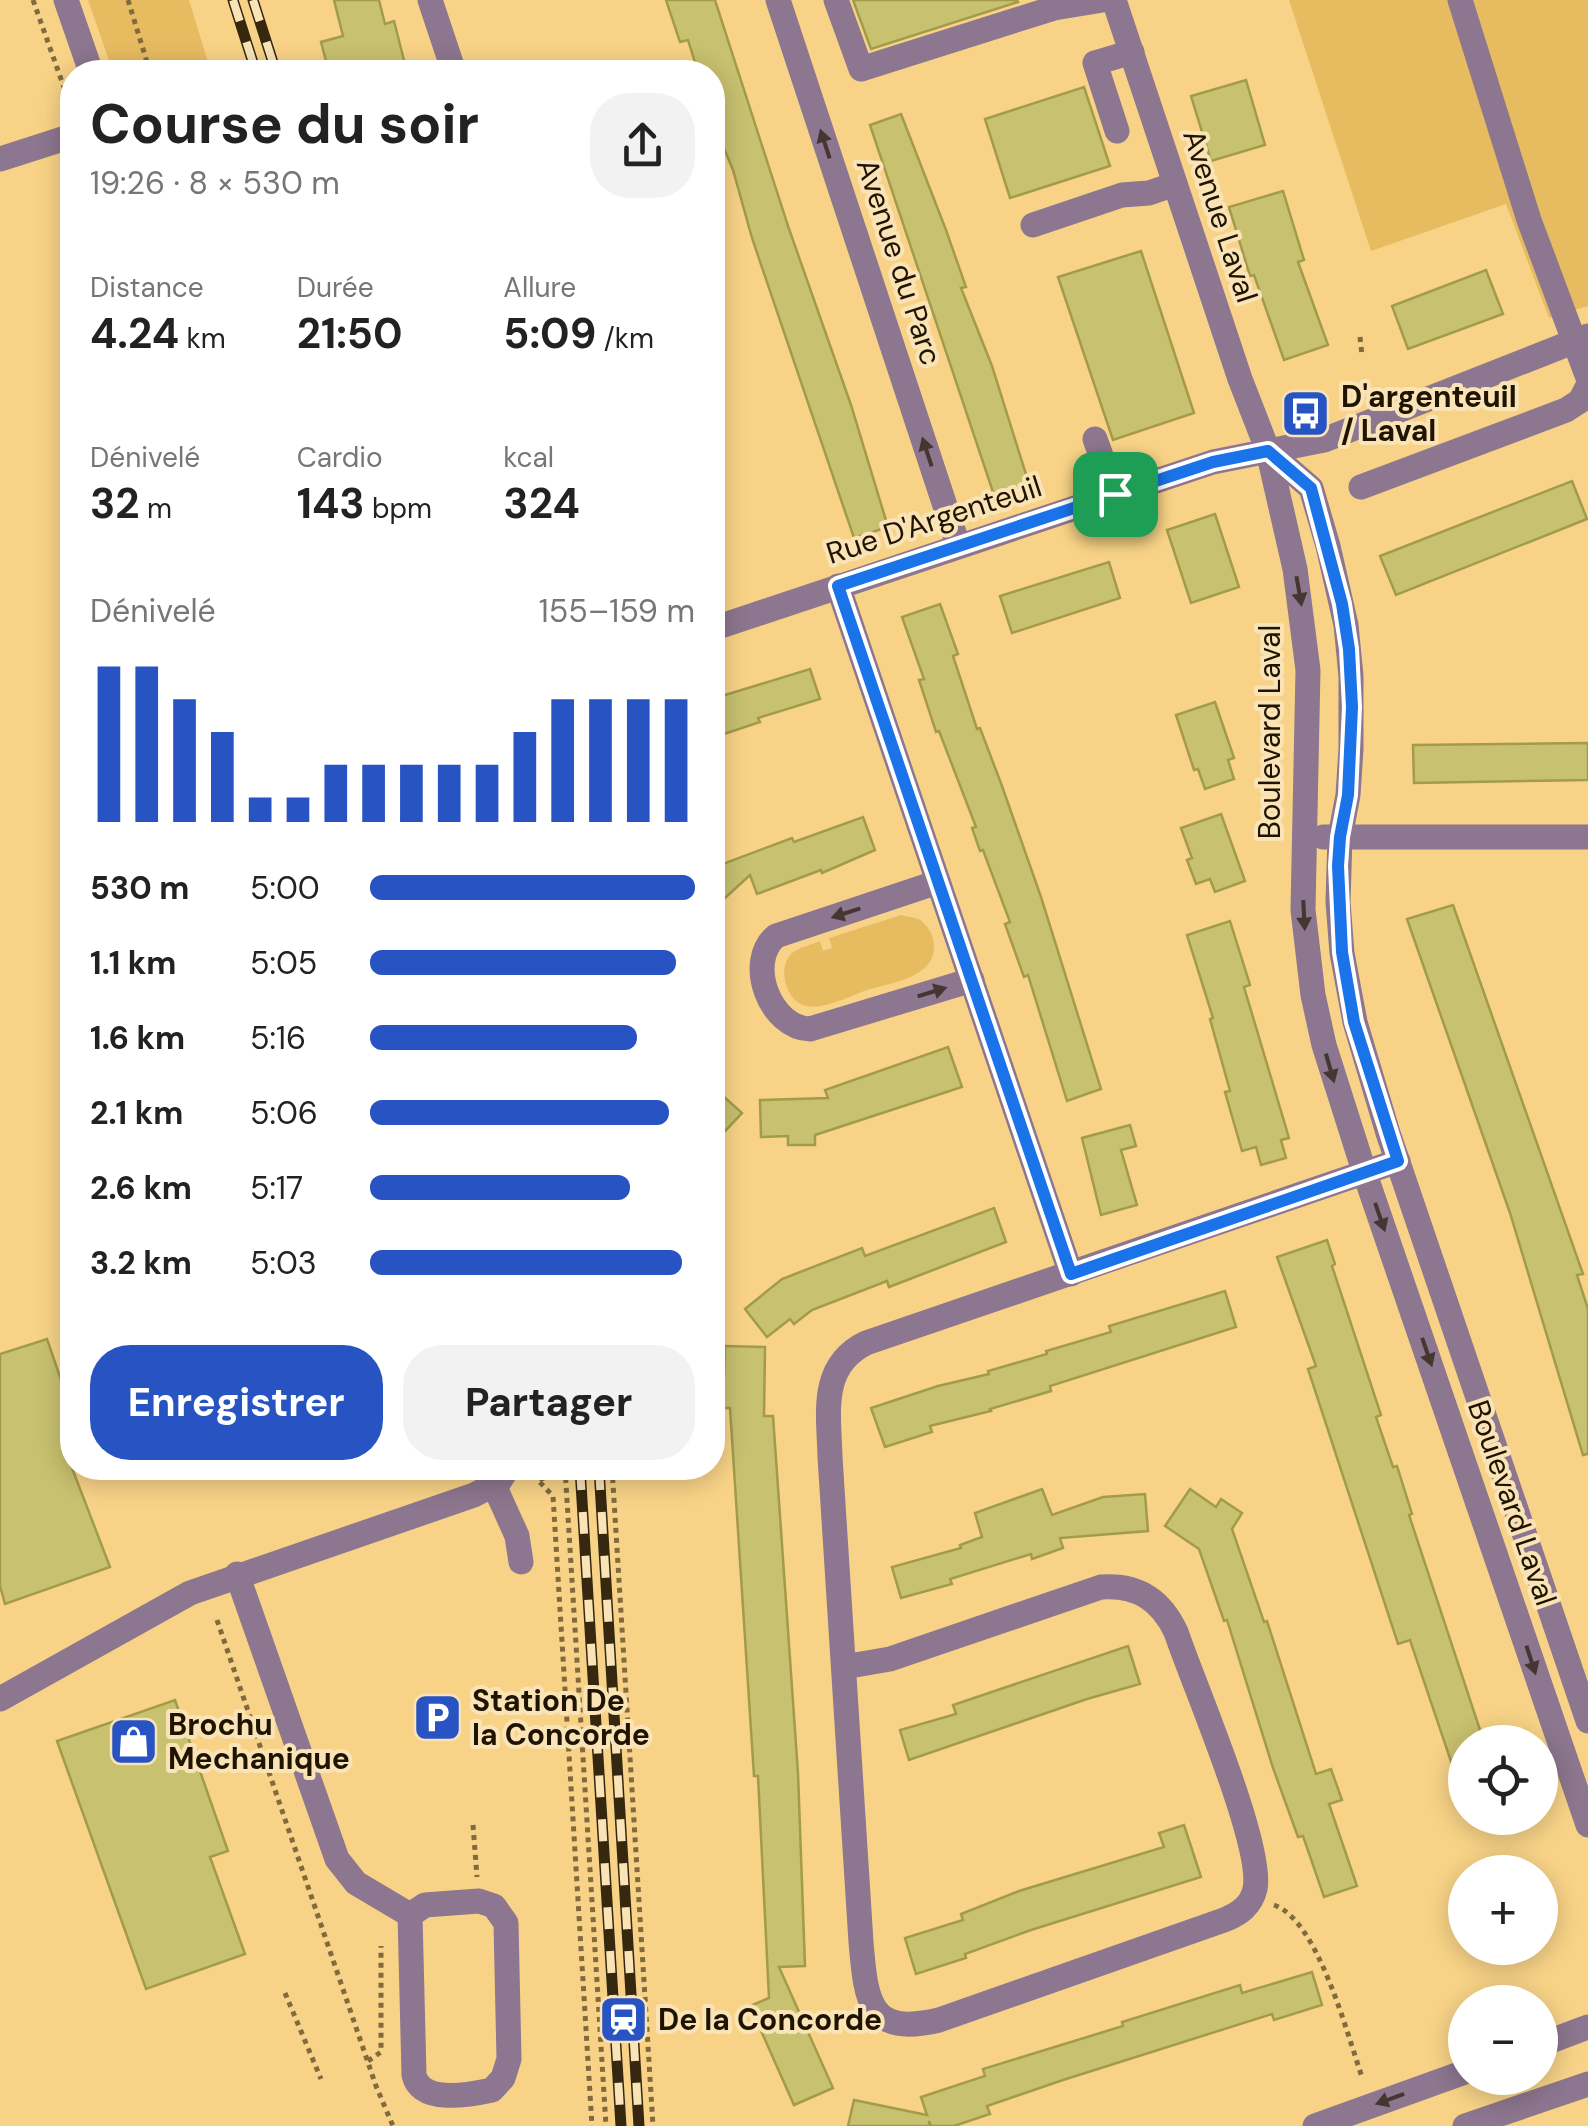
<!DOCTYPE html>
<html lang="fr">
<head>
<meta charset="utf-8">
<style>
  :root { --surface:#fff; --page:#f2f2f2; --text:#222; --muted:#767676; --accent:#2754c2 }
  body { margin:0; font-family:"DM Sans",sans-serif; background:var(--page); color:var(--text); height:100vh; display:flex; flex-direction:column; font-size:38px; white-space:nowrap }
  * { box-sizing:border-box; margin:0 }
  p { font-size:32px; color:var(--muted) }
  .icon { flex:none; width:55px; height:55px; fill:none; stroke:currentColor; stroke-width:2; stroke-linecap:round; stroke-linejoin:round }
  .map { position:relative; flex:1; overflow:hidden }
  .drawer { position:absolute; left:60px; top:60px; width:665px; height:1420px; display:flex; flex-direction:column; background:var(--surface); border-radius:40px; box-shadow:0 5px 25px #0003 }
  .drawer>* { flex:none }
  .controls { position:absolute; left:1448px; top:1725px; display:grid; gap:20px }
  .controls a { display:grid; place-items:center; width:110px; height:110px; border-radius:50%; background:var(--surface); box-shadow:0 5px 25px #0003; font-size:50px }
  .pin { position:absolute; display:grid; place-items:center; width:85px; height:85px; color:#fff; margin:-42px; border-radius:20px; box-shadow:0 5px 15px #0006 }
  .round { display:grid; place-items:center; flex:none; width:105px; height:105px; border-radius:40px; background:var(--page) }
  .head { display:flex; align-items:center; justify-content:space-between; height:170px; padding:0 30px }
  h1 { font-size:55px; font-weight:700; line-height:75px }
  .metrics { display:grid; grid-template-columns:repeat(3,1fr); gap:15px; height:170px; padding:10px 30px }
  .metrics div { display:grid; align-content:center }
  .metrics b { font-size:42px; font-weight:700 }
  .metrics small { font-size:28px; font-weight:400 }
  .metrics p { font-size:28px }
  .chart { height:280px; padding:20px 30px }
  .chart p { display:flex; justify-content:space-between }
  .chart svg { width:100%; height:180px; margin-top:10px; stroke:var(--accent); stroke-width:6 }
  .button { display:flex; gap:20px; margin-top:auto; padding:20px 30px }
  .button a { flex:1; height:115px; border-radius:40px; background:var(--accent); color:#fff; font-size:40px; font-weight:700; line-height:115px; text-align:center }
  .button a+a { background:var(--page); color:var(--text) }
  ul { padding:0 30px; list-style:none; font-size:32px }
  li { display:grid; grid-template-columns:160px 120px 1fr; align-items:center; height:75px }
  li i { height:25px; border-radius:12px; background:var(--accent) }
  .map>svg:first-child { display:block }
</style>
</head>
<body>
<div class="map">
<svg width="1588" height="2126" viewBox="0 0 1588 2126">
  <rect width="100%" height="100%" fill="#f8d387"/>
  <g fill="#e7bb60">
    <path d="M88,0h101l22,72h-98z"/>
    <path d="M1289,0h299v306l-39,12 -43,-114 -135,47z"/>
    <path d="M901,915l18,4c9,7 15,16 15,27 1,32 -44,37 -67,44 -17,6 -43,20 -61,16 -20,-5 -29,-37 -15,-52 8,-7 20,-9 29,-13l3,10 9,-3 -3,-10z"/>
  </g>
  <g fill="#c8c170" stroke="#a29b4a" stroke-width="2.5">
    <path d="M334,0h45l6,24 9,-3 13,51h-78l-8,-30 22,-6z"/>
    <path d="M666,0h49l73,226 63,179 37,122 -34,11 -102,-300 -19,-68 -21,-50v-48h-14l-10,-32 -8,2z"/>
    <path d="M853,0h164l1,2 -147,47z"/>
    <path d="M1246,80l19,65 -54,16 -20,-65z"/>
    <path d="M1084,87l26,79 -100,32 -25,-79z"/>
    <path d="M901,114l45,116 20,57 -5,1 31,78 37,118 -35,11 -124,-370z"/>
    <path d="M1283,191l21,69 -6,2 30,83 -44,15 -30,-85 -4,1 -21,-69z"/>
    <path d="M1141,251l53,162 -81,27 -55,-163z"/>
    <path d="M1486,270l17,44 -95,35 -16,-43z"/>
    <path d="M1572,481l15,38 -191,76 -16,-39z"/>
    <path d="M1215,514l24,73 -48,16 -24,-73z"/>
    <path d="M1109,562l11,36 -108,35 -12,-37z"/>
    <path d="M940,604l18,50 -5,2 24,73 3,-1 22,58 39,111 60,192 -34,12 -39,-126 -4,2 -19,-53 5,-2 -27,-72 -3,1 -8,-23 4,-1 -37,-96 -3,1 -17,-52 5,-1 -22,-62z"/>
    <path d="M810,669l10,30 -62,19 2,4 -48,16v-39z"/>
    <path d="M1215,702l19,56 -6,2 6,19 -29,10 -7,-20 -4,1 -18,-55z"/>
    <path d="M1588,743v37l-174,3 -1,-38z"/>
    <path d="M1221,814l24,67 -30,11 -5,-13 -14,5 -9,-24 5,-2 -11,-30z"/>
    <path d="M863,817l12,33 -53,23 -1,-3 -64,24 -7,-19 -38,35v-42l80,-30 2,4z"/>
    <path d="M1453,905l130,369 -6,1 11,34v145l-5,1 -73,-242 -103,-294z"/>
    <path d="M1230,921l20,64 -6,2 45,151 -8,2 5,18 -25,7 -5,-18 -14,4 -17,-59 5,-1 -20,-72 3,-1 -26,-83z"/>
    <path d="M948,1047l14,40 -147,48v10h-27v-9l-27,1 -1,-37 68,-2 -3,-8z"/>
    <path d="M712,1086l30,27 -30,32z"/>
    <path d="M1130,1125l6,21 -15,4 16,55 -36,10 -19,-77z"/>
    <path d="M994,1208l12,34 -117,45 -2,-6 -75,29 -18,14 -4,-5 -23,18 -22,-28 37,-30 80,-31 3,8z"/>
    <path d="M1327,1240l8,24 -3,2 49,149 -5,2 17,50 4,-1 15,48 -3,1 75,227h-19v48l-4,1 -51,-151 -12,4 -90,-275 8,-3 -39,-109z"/>
    <path d="M1225,1291l11,36 -186,59 1,5 -61,18 1,2 -61,15 2,6 -47,15 -14,-39 67,-22 51,-12 -1,-3 59,-17 -1,-3 65,-19 -2,-6z"/>
    <path d="M47,1339l25,73v56l38,99 -105,37 -5,-18v-232z"/>
    <path d="M725,1346l40,1 -1,69h9l25,357 7,193 -26,1 54,121 -39,17 -44,-99 19,-8 -11,-222h-4l-24,-368h-7z"/>
    <path d="M1042,1489l10,26 51,-18 42,-3 3,37 -88,7 3,10 -31,11 -1,-5 -81,25 2,5 -51,14 -9,-31 69,-19 -1,-3 22,-8 -7,-24z"/>
    <path d="M1190,1489l26,18 5,-8 21,14 -10,16 32,93 3,-1 49,153 15,-5 11,31 -13,4 28,82 -33,11 -21,-61 -5,1 -25,-69 -46,-148 -3,1 -25,-72 -34,-23z"/>
    <path d="M1128,1646l12,38 -53,15 -178,61 -9,-30 56,-16 -3,-9z"/>
    <path d="M175,1700l53,151 -18,6 35,97 -99,35 -89,-248z"/>
    <path d="M1184,1825l17,52 -170,53 -66,24 1,4 -50,16 -11,-36 58,-18 -2,-6 58,-23 145,-44 -5,-14z"/>
    <path d="M1312,1972l10,33 -48,15 -2,-6 -209,66 -76,26 3,8 -36,12h-23l-2,-5v5h-81l6,-26 73,15 -6,-18 64,-21 -2,-7 140,-43 -1,-4 118,-37 2,8z"/>
  </g>
  <g fill="none" stroke-linecap="round" stroke-linejoin="round">
    <g stroke="#816b3e" stroke-width="5" stroke-dasharray="5 5" stroke-linecap="butt">
      <path d="M33,0l39,110"/>
      <path d="M128,0l22,72"/>
      <path d="M1360,337l2,18"/>
      <path d="M541,1468l1,13"/>
      <path d="M565,1468l41,658"/>
      <path d="M612,1468l41,658"/>
      <path d="M533,1475l20,21 39,630"/>
      <path d="M217,1620l159,466 17,40"/>
      <path d="M473,1825l4,52"/>
      <path d="M1274,1905c44,15 73,129 88,172"/>
      <path d="M285,1993l36,86"/>
      <path d="M368,2061l13,-9v-106"/>
    </g>
    <g stroke="#8d768f" stroke-width="25">
      <path d="M66,0l25,72"/>
      <path d="M430,0l24,72"/>
      <path d="M778,0l180,545"/>
      <path d="M836,0l25,69 193,-61 49,-8"/>
      <path d="M1114,0l126,379 28,72 27,118 13,101 -5,240 10,85 11,50 41,129 223,651"/>
      <path d="M1460,0l69,220 59,158"/>
      <path d="M1117,131l-22,-68 37,-11"/>
      <path d="M0,159l72,-23"/>
      <path d="M1033,225l89,-30 27,-2 26,-9"/>
      <path d="M1095,439l20,55"/>
      <path d="M1268,451l43,37 17,58 18,79 5,51v73l-3,46 -8,42 -2,65 4,51 13,69 33,111 200,588"/>
      <path d="M1361,487l205,-77 14,-9 8,-15"/>
      <path d="M838,586l233,688"/>
      <path d="M712,629l501,-167 111,-22 264,-104"/>
      <path d="M1323,837h265"/>
      <path d="M938,882l-162,54c-31,26 -6,92 34,93l162,-49"/>
      <path d="M494,1485l23,51 4,26"/>
      <path d="M237,1574l100,285 19,24 54,32"/>
      <path d="M844,1667l46,-8 211,-72c36,-3 60,13 75,45 17,51 88,214 79,257 -4,17 -16,25 -31,31l-285,100c-71,17 -73,-20 -78,-78l-31,-485c-1,-43 -11,-91 36,-114l532,-182"/>
      <path d="M0,1699l190,-106 284,-98 25,-13 9,-14"/>
      <path d="M479,1901l15,5 12,17 3,136 -6,19 -11,12c-23,5 -71,14 -78,-15l-4,-160 15,-10z"/>
      <path d="M1540,2045l48,-18"/>
      <path d="M1315,2126l150,-54"/>
      <path d="M1465,2126l123,-42"/>
    </g>
    <defs>
      <g id="rail">
        <path d="M233,0l23,72"/>
        <path d="M253,0l23,72"/>
        <path d="M580,1468l41,658"/>
        <path d="M599,1468l40,658"/>
      </g>
    </defs>
    <use href="#rail" stroke="#35280e" stroke-width="11"/>
    <use href="#rail" stroke="#f9e3b7" stroke-width="8" stroke-dasharray="22" stroke-linecap="butt"/>
  </g>
  <defs><path id="oneway-solid" d="M-6-.8H1V-3.2L6.5 0L1 3.2V.8H-6Z" transform="scale(2.5)"/></defs>
  <g fill="#453632">
    <use href="#oneway-solid" transform="translate(825 144) rotate(-108)"/>
    <use href="#oneway-solid" transform="translate(927 452) rotate(-108)"/>
    <use href="#oneway-solid" transform="translate(1299 591) rotate(80)"/>
    <use href="#oneway-solid" transform="translate(846 913) rotate(162)"/>
    <use href="#oneway-solid" transform="translate(1304 915) rotate(87)"/>
    <use href="#oneway-solid" transform="translate(932 992) rotate(-17)"/>
    <use href="#oneway-solid" transform="translate(1330 1068) rotate(74)"/>
    <use href="#oneway-solid" transform="translate(1380 1217) rotate(71)"/>
    <use href="#oneway-solid" transform="translate(1427 1352) rotate(71)"/>
    <use href="#oneway-solid" transform="translate(1531 1660) rotate(72)"/>
    <use href="#oneway-solid" transform="translate(1390 2099) rotate(160)"/>
  </g>
  <g fill="none" stroke-linecap="round" stroke-linejoin="round">
    <defs>
      <path id="route" d="M1268,451l43,37 31,116 7,45 3,58 -4,88 -8,42 -2,29 4,86 12,70 44,139 -327,113 -233,-688 375,-124z"/>
    </defs>
    <use href="#route" stroke="#fff" stroke-width="20"/>
    <use href="#route" stroke="#1a73e8" stroke-width="12"/>
  </g>
  <defs>
    <symbol id="bus-square" viewBox="-11 -11 22 22"><rect x="-9" y="-9" width="18" height="18" rx="4" fill="#2754c2" stroke="#f9e3b7"/><path d="M-5-6H5V4H4V6H2V4H-2V6H-4V4H-5ZM-3.5-4V0h7V-4ZM-3.5 1.2v1.5H-2V1.2ZM2 1.2v1.5H3.5V1.2Z" fill="#fff"/></symbol>
    <symbol id="parking-square" viewBox="-11 -11 22 22"><rect x="-9" y="-9" width="18" height="18" rx="4" fill="#2754c2" stroke="#f9e3b7"/><path d="M-3.5-5.5H1a3.5 3.5 0 0 1 0 7H-1V5.5H-3.5ZM-1-3.4V-.6H.8a1.4 1.4 0 0 0 0-2.8Z" fill="#fff"/></symbol>
    <symbol id="shop-square" viewBox="-11 -11 22 22"><rect x="-9" y="-9" width="18" height="18" rx="4" fill="#2754c2" stroke="#f9e3b7"/><path d="M-5-2.5h2.3a2.7 3.5 0 0 1 5.4 0H5L5.5 6h-11ZM-1.5-2.5h3a1.5 2.3 0 0 0-3 0Z" fill="#fff"/></symbol>
    <symbol id="station-square" viewBox="-11 -11 22 22"><rect x="-9" y="-9" width="18" height="18" rx="4" fill="#2754c2" stroke="#f9e3b7"/><path d="M-3-6H3Q5-6 5-4V2Q5 4 3 4L4.5 6H3L1.5 4h-3L-3 6H-4.5L-3 4Q-5 4-5 2V-4Q-5-6-3-6ZM-3.5-4v3h7v-3ZM-3.5 1v1.5H-2V1ZM2 1v1.5H3.5V1Z" fill="#fff"/></symbol>
  </defs>
  <g fill-rule="evenodd">
    <use href="#bus-square" x="1278" y="386" width="55" height="55"/>
    <use href="#parking-square" x="410" y="1690" width="55" height="55"/>
    <use href="#shop-square" x="106" y="1714" width="55" height="55"/>
    <use href="#station-square" x="596" y="1992" width="55" height="55"/>
  </g>
  <g text-anchor="middle" stroke-width="8" stroke-linejoin="round" paint-order="stroke">
    <g font-size="30" fill="#1e1400" stroke="#f9e3b7">
      <text transform="translate(1220 216) rotate(72)" y="10">Avenue Laval</text>
      <text transform="translate(899 262) rotate(72)" y="10">Avenue du Parc</text>
      <text transform="translate(934 520) rotate(-18)" y="10">Rue D'Argenteuil</text>
      <text transform="translate(1270 732) rotate(-90)" y="10">Boulevard Laval</text>
      <text transform="translate(1512 1503) rotate(71)" y="10">Boulevard Laval</text>
    </g>
    <g font-size="30" font-weight="bold" fill="#1e1400" stroke="#f9e3b7" text-anchor="start">
      <text x="1341" y="407">D'argenteuil<tspan x="1341" dy="34">/ Laval</tspan></text>
      <text x="472" y="1711">Station De<tspan x="472" dy="34">la Concorde</tspan></text>
      <text x="168" y="1735">Brochu<tspan x="168" dy="34">Mechanique</tspan></text>
      <text x="658" y="2030">De la Concorde</text>
    </g>
  </g>
</svg>
<div class="controls">
<a><svg class="icon" aria-label="locate" viewBox="0 0 24 24"><circle cx="12" cy="12" r="6"/><path d="M12 2v4M12 18v4M2 12h4M18 12h4"/></svg></a>
<a>+</a>
<a>−</a>
</div>
<div class="pin" style="left:1115px;top:494px;background:#1e9e55"><svg class="icon" aria-label="arrive" viewBox="0 0 24 24"><path d="M6 21V4h12l-3 4 3 4H6"/></svg></div>
<section class="drawer">
<div class="head"><div><h1>Course du soir</h1><p>19:26 · 8 × 530 m</p></div><a class="round"><svg class="icon" aria-label="share" viewBox="0 0 24 24"><path d="M12 15V3M7 8l5-5 5 5M5 13v7h14v-7"/></svg></a></div>
<div class="metrics">
<div><p>Distance</p><b>4.24<small> km</small></b></div>
<div><p>Durée</p><b>21:50</b></div>
<div><p>Allure</p><b>5:09<small> /km</small></b></div>
</div>
<div class="metrics">
<div><p>Dénivelé</p><b>32<small> m</small></b></div>
<div><p>Cardio</p><b>143<small> bpm</small></b></div>
<div><p>kcal</p><b>324</b></div>
</div>
<div class="chart"><p><span>Dénivelé</span>155–159 m</p>
<svg viewBox="0 0 160 44" preserveAspectRatio="none"><path d="M5 44V6M15 44V6M25 44V14M35 44V22M45 44V38M55 44V38M65 44V30M75 44V30M85 44V30M95 44V30M105 44V30M115 44V22M125 44V14M135 44V14M145 44V14M155 44V14"/></svg>
</div>
<ul>
<li><b>530 m</b>5:00<i style="width:100%"></i></li>
<li><b>1.1 km</b>5:05<i style="width:94%"></i></li>
<li><b>1.6 km</b>5:16<i style="width:82%"></i></li>
<li><b>2.1 km</b>5:06<i style="width:92%"></i></li>
<li><b>2.6 km</b>5:17<i style="width:80%"></i></li>
<li><b>3.2 km</b>5:03<i style="width:96%"></i></li>
</ul>
<div class="button"><a>Enregistrer</a><a>Partager</a></div>
</section>
</div>
</body>
</html>
